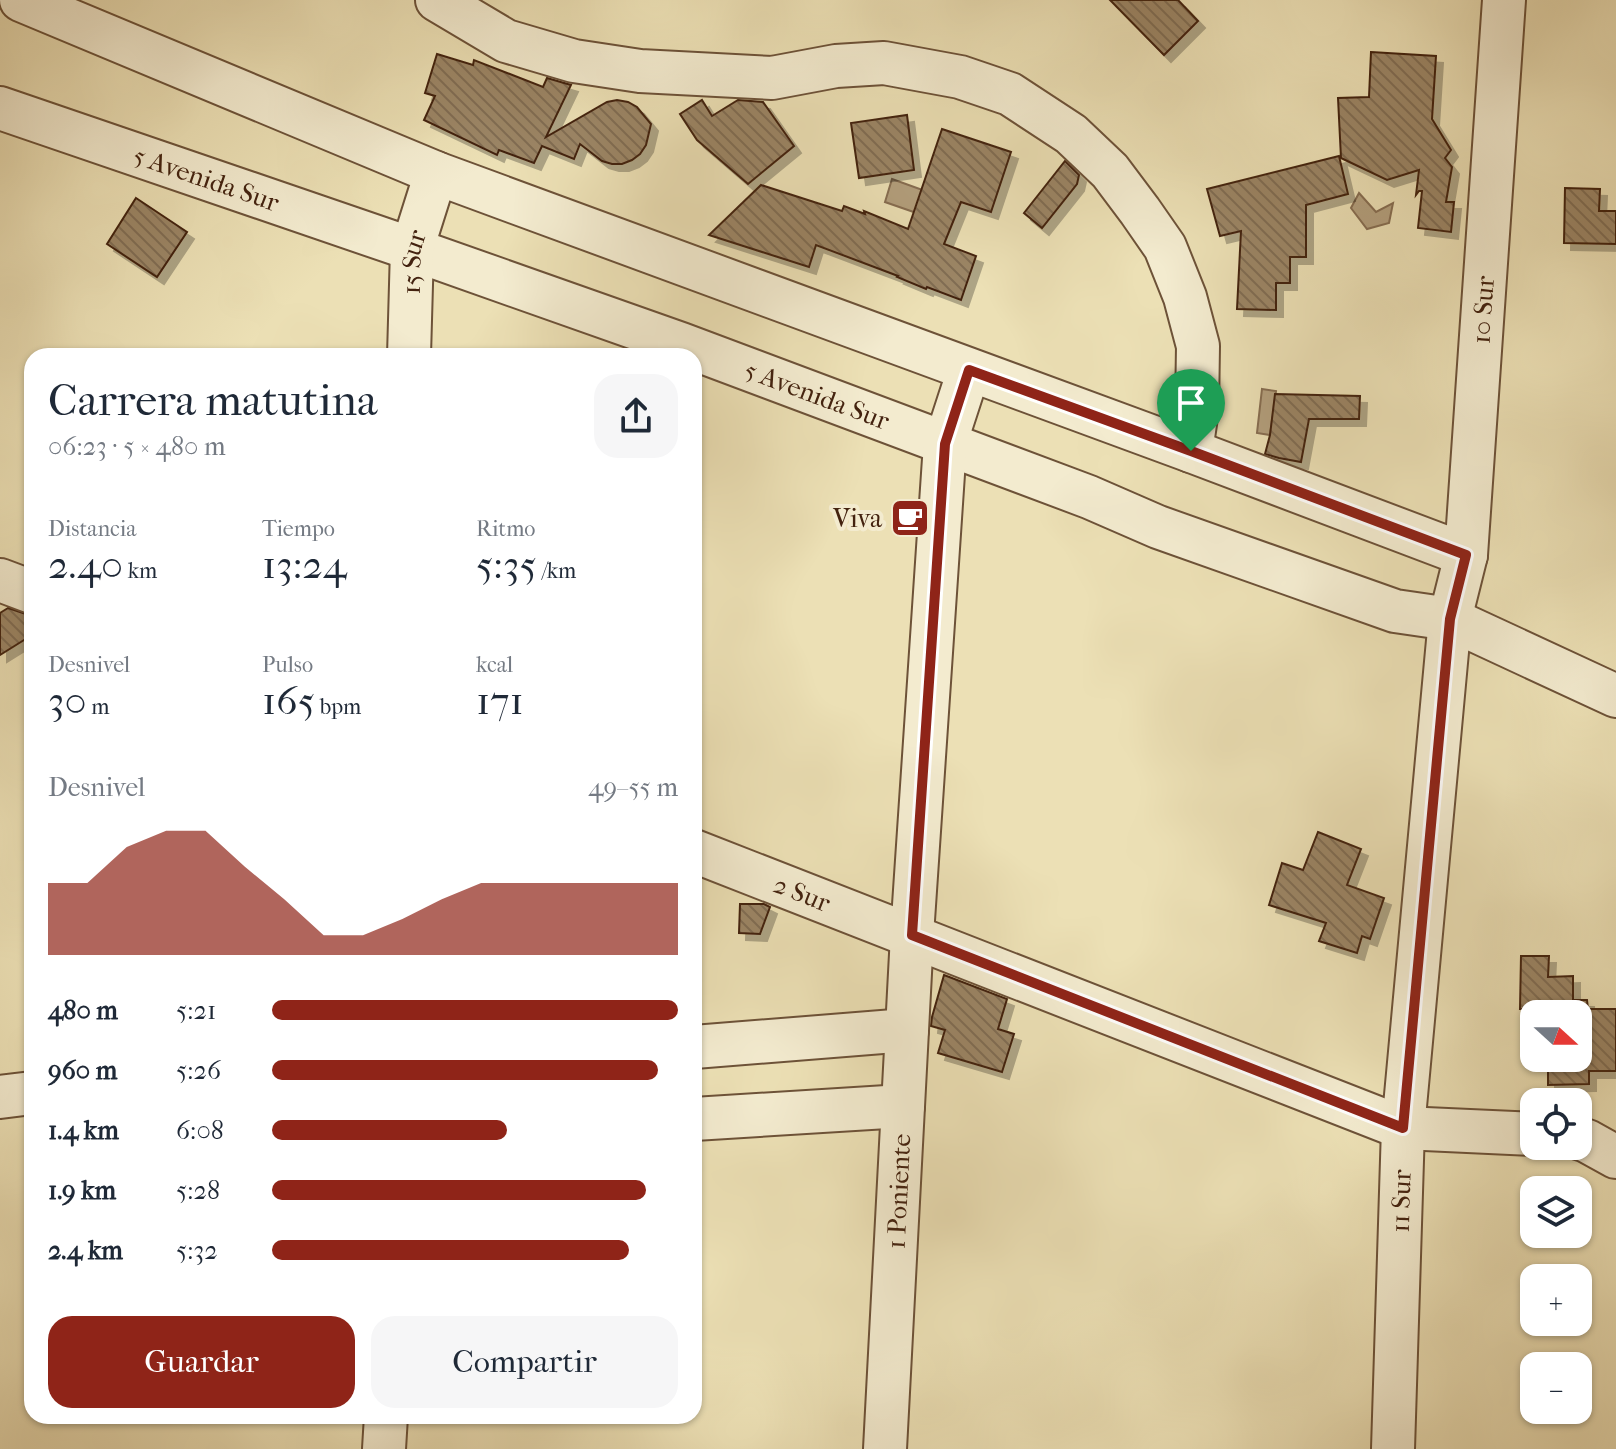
<!DOCTYPE html>
<html lang="es">
<head>
<meta charset="utf-8">
<style>
  :root { --surface:#fff; --page:#f6f6f7; --text:#1f2937; --muted:#747a83; --accent:#8f2418 }
  body { margin:0; font-family:"IM FELL French Canon",serif; background:var(--page); color:var(--text); height:100vh; display:flex; flex-direction:column; font-size:30px; white-space:nowrap }
  * { box-sizing:border-box; margin:0 }
  p { font-size:26px; color:var(--muted) }
  .icon { flex:none; width:44px; height:44px; fill:none; stroke:currentColor; stroke-width:2; stroke-linecap:round; stroke-linejoin:round }
  .map { position:relative; flex:1; overflow:hidden }
  .drawer { position:absolute; left:24px; top:348px; width:678px; height:1076px; display:flex; flex-direction:column; background:var(--surface); border-radius:24px; box-shadow:0 2px 6px #0004 }
  .drawer>* { flex:none }
  .needle { width:52px; rotate:111deg }
  .fabs { position:absolute; left:1520px; top:1000px; display:grid; gap:16px }
  .fabs a { display:grid; place-items:center; width:72px; height:72px; border-radius:16px; background:var(--surface); box-shadow:0 2px 6px #0004; font-size:40px }
  .pin { position:absolute; display:grid; place-items:center; width:68px; height:68px; color:#fff; margin:-82px -34px; border-radius:50% 50% 50% 0; rotate:-45deg; box-shadow:0 0 8px #0007 }
  .pin .icon { rotate:45deg }
  .round { display:grid; place-items:center; flex:none; width:84px; height:84px; border-radius:24px; background:var(--page) }
  .summary { display:flex; align-items:center; justify-content:space-between; height:136px; padding:0 24px }
  h1 { font-size:44px; font-weight:600; line-height:60px }
  .metrics { display:grid; grid-template-columns:repeat(3,1fr); gap:12px; height:136px; padding:8px 24px }
  .metrics div { display:grid; align-content:center }
  .metrics b { font-size:40px; font-weight:600 }
  .metrics small { font-size:22px; font-weight:400 }
  .metrics p { font-size:22px }
  .chart { height:224px; padding:16px 24px }
  .chart p { display:flex; justify-content:space-between }
  .chart svg { width:100%; height:144px; margin-top:8px; fill:var(--accent); opacity:.7 }
  .primary-button { display:flex; gap:16px; margin-top:auto; padding:16px 24px }
  .primary-button a { flex:1; height:92px; border-radius:24px; background:var(--accent); color:#fff; font-size:32px; font-weight:600; line-height:92px; text-align:center }
  .primary-button a+a { background:var(--page); color:var(--text) }
  ul { padding:0 24px; list-style:none; font-size:26px }
  li { display:grid; grid-template-columns:128px 96px 1fr; align-items:center; height:60px }
  li i { height:20px; border-radius:10px; background:var(--accent) }
  .map>svg:first-child { display:block }
</style>
</head>
<body>
<div class="map">
<svg width="1616" height="1449" viewBox="0 0 1616 1449">
  <defs>
    <pattern id="building-back-hatch" width="6" height="6" patternUnits="userSpaceOnUse" patternTransform="scale(2)"><rect width="6" height="6" fill="#9b8565"/><path d="M-1 5l2 2M0 0l6 6M5-1l2 2" fill="none" stroke="#806c52"/></pattern>
    <filter id="shadow"><feDropShadow dx="7" dy="7" stdDeviation="0" flood-color="#0004"/></filter>
  </defs>
  <rect width="100%" height="100%" fill="#ece0b5"/>
  <filter id="stains"><feTurbulence type="fractalNoise" baseFrequency=".0025" numOctaves="4"/><feColorMatrix values="0 0 0 0 .2 0 0 0 0 .09 0 0 0 0 .02 0 0 0 .5 -.17"/></filter>
  <radialGradient id="worn" r=".72"><stop offset=".6" stop-color="#630" stop-opacity="0"/><stop offset="1" stop-color="#630" stop-opacity=".3"/></radialGradient>
  <g fill="#b39f7d" stroke="#866d51" stroke-width="2">
    <path d="M892,179l64,23 -8,22 -63,-22z"/>
    <path d="M1359,193l17,19 17,-9 -4,20 -22,6 -16,-21z"/>
    <path d="M1262,389l14,2 -6,44 -13,-2z"/>
  </g>
  <g fill="url(#building-back-hatch)" stroke="#43220f" stroke-width="2" filter="url(#shadow)">
    <path d="M1110,0h68l20,21 -34,34z"/>
    <path d="M1371,52l65,4 -4,63 19,31 -6,8 7,9 -6,35h8l-3,30 -33,-4 4,-37h-3l-3,4 3,-25 -32,10 -46,-22 -3,-60 31,-1z"/>
    <path d="M437,54l36,11 1,-5 69,27 4,-9 24,7 -25,52 61,-35 10,-2 11,2 9,5 14,17 -5,21 -6,9 -8,6 -10,4h-10l-10,-3 -22,-17 -6,15 -32,-13 -8,17 -35,-13 -2,5 -73,-35 11,-24 -10,-3z"/>
    <path d="M702,100l10,16 26,-16 25,2 31,44 -46,38 -51,-44 -17,-26z"/>
    <path d="M907,115l7,55 -55,8 -8,-55z"/>
    <path d="M942,129l69,23 -20,60 -30,-10 -17,42 32,12 -15,44 -34,-13 -1,2 -29,-12 1,-1 -82,-31 -7,22 -100,-32 52,-50 81,26 2,-5 21,8 -1,-3 44,18z"/>
    <path d="M1339,156l9,38 -42,11v52h-16v26h-14v27l-39,-1 4,-78 -21,5 -13,-47z"/>
    <path d="M1065,161l14,14 -2,9 -35,44 -18,-15z"/>
    <path d="M1565,188l35,1 -1,22h17v33l-52,-1z"/>
    <path d="M136,198l51,34 -30,45 -50,-33z"/>
    <path d="M1275,394l85,2 -1,23h-50l-8,43 -22,-4 -14,-4 5,-19z"/>
    <path d="M8,608l21,7 3,5v15l-32,20v-42z"/>
    <path d="M1318,832l43,17 -14,36 37,13 -14,41 -8,-3 -5,17 -38,-12 7,-18 -57,-18 13,-42 21,7z"/>
    <path d="M740,904h24l6,3 -10,27 -21,-1z"/>
    <path d="M1521,956h28l-1,21 25,-1v24h14l1,9h28v62h-27v13l-41,1v-27h30v-44h-31v-5h-27z"/>
    <path d="M944,975l63,24 -9,30 16,5 -12,38 -64,-19 7,-23 -14,-4 1,-9z"/>
  </g>
  <g fill="none" stroke-linecap="round" stroke-linejoin="round">
    <defs>
      <g id="minor">
        <path d="M21,0l415,173 755,278 275,104"/>
        <path d="M437,0l69,41 68,20 66,10 132,7 64,-12 48,-3 76,14 50,17 61,40 39,37 30,40 25,36 20,50 13,49 -1,64 -6,41"/>
        <path id="s1" d="M0,108l412,141 269,95 408,153 69,30 237,84 55,8 166,77"/>
        <path id="s2" d="M409,356l3,-107 24,-76"/>
        <path d="M0,580l32,12"/>
        <path id="s3" d="M694,851l709,277 131,6"/>
        <path d="M694,1047l213,-17"/>
        <path d="M0,1097l32,-4"/>
        <path d="M694,1119l209,-13"/>
        <path d="M1578,1138l9,3 29,16"/>
        <path d="M384,1449l2,-33"/>
        <path id="s4" d="M885,1449l27,-514 33,-491 24,-74"/>
        <path id="s5" d="M1393,1449l10,-321 47,-509 16,-64 38,-555"/>
      </g>
    </defs>
    <use href="#minor" stroke="#6d5238" stroke-width="46"/>
    <use href="#minor" stroke="#f3ebcf" stroke-width="42"/>
  </g>
  <g fill="none" stroke-linecap="round" stroke-linejoin="round">
    <defs>
      <path id="route" d="M969,370l222,81 275,104 -16,64 -47,509 -491,-193 33,-491z"/>
    </defs>
    <use href="#route" stroke="#fff" stroke-width="16"/>
    <use href="#route" stroke="#8f2418" stroke-width="10"/>
  </g>
  <defs>
    <symbol id="cafe-square" viewBox="-11 -11 22 22"><rect x="-9" y="-9" width="18" height="18" rx="4" fill="#8f2418" stroke="#f3ebcf"/><path d="M-5.5-4.5H6V0H3Q3 3.5 0 3.5H-2.5Q-5.5 3.5-5.5 0ZM3-3.2v2h1.7v-2ZM-6 4.5H4V6H-6Z" fill="#fff"/></symbol>
  </defs>
  <g fill-rule="evenodd">
    <use href="#cafe-square" x="888" y="496" width="44" height="44"/>
  </g>
  <g text-anchor="middle" stroke-width="8" stroke-linejoin="round" paint-order="stroke">
    <g font-size="26" fill="#43220f" stroke="#f3ebcf">
      <text dy="9" stroke="none"><textPath href="#s1" startOffset="218">5 Avenida Sur</textPath></text>
      <text dy="9" stroke="none"><textPath href="#s2" startOffset="94">15 Sur</textPath></text>
      <text dy="9" stroke="none"><textPath href="#s5" startOffset="1144">10 Sur</textPath></text>
      <text dy="9" stroke="none"><textPath href="#s1" startOffset="866">5 Avenida Sur</textPath></text>
      <text dy="9" stroke="none"><textPath href="#s3" startOffset="116">2 Sur</textPath></text>
      <text dy="9" stroke="none"><textPath href="#s4" startOffset="258">1 Poniente</textPath></text>
      <text dy="9" stroke="none"><textPath href="#s5" startOffset="248">11 Sur</textPath></text>
    </g>
    <g font-size="26" fill="#43220f" stroke="#f3ebcf" text-anchor="end">
      <text x="882" y="527">Viva</text>
    </g>
  </g>
  <rect width="100%" height="100%" filter="url(#stains)"/>
  <rect width="100%" height="100%" fill="url(#worn)"/>
</svg>
<div class="fabs">
<a><svg class="needle" viewBox="-14 -14 28 28"><path d="M0-13l5 13h-10z" fill="#e53935"/><path d="M0 13l5-13h-10z" fill="#747a83"/></svg></a>
<a><svg class="icon" aria-label="locate" viewBox="0 0 24 24"><circle cx="12" cy="12" r="6"/><path d="M12 2v4M12 18v4M2 12h4M18 12h4"/></svg></a>
<a><svg class="icon" aria-label="layers" viewBox="0 0 24 24"><path d="M12 4l9 5-9 5-9-5zM3 14l9 5 9-5"/></svg></a>
<a>+</a>
<a>−</a>
</div>
<div class="pin" style="left:1191px;top:451px;background:#1e9e55"><svg class="icon" aria-label="arrive" viewBox="0 0 24 24"><path d="M6 21V4h12l-3 4 3 4H6"/></svg></div>
<section class="drawer">
<div class="summary"><div><h1>Carrera matutina</h1><p>06:23 · 5 × 480 m</p></div><a class="round"><svg class="icon" aria-label="share" viewBox="0 0 24 24"><path d="M12 15V3M7 8l5-5 5 5M5 13v7h14v-7"/></svg></a></div>
<div class="metrics">
<div><p>Distancia</p><b>2.40<small> km</small></b></div>
<div><p>Tiempo</p><b>13:24</b></div>
<div><p>Ritmo</p><b>5:35<small> /km</small></b></div>
</div>
<div class="metrics">
<div><p>Desnivel</p><b>30<small> m</small></b></div>
<div><p>Pulso</p><b>165<small> bpm</small></b></div>
<div><p>kcal</p><b>171</b></div>
</div>
<div class="chart"><p><span>Desnivel</span>49–55 m</p>
<svg viewBox="0 0 160 44" preserveAspectRatio="none"><path d="M0 44V22L10 22L20 11L30 6L40 6L50 17L60 27L70 38L80 38L90 33L100 27L110 22L120 22L130 22L140 22L150 22L160 22V44z"/></svg>
</div>
<ul>
<li><b>480 m</b>5:21<i style="width:100%"></i></li>
<li><b>960 m</b>5:26<i style="width:95%"></i></li>
<li><b>1.4 km</b>6:08<i style="width:58%"></i></li>
<li><b>1.9 km</b>5:28<i style="width:92%"></i></li>
<li><b>2.4 km</b>5:32<i style="width:88%"></i></li>
</ul>
<div class="primary-button"><a>Guardar</a><a>Compartir</a></div>
</section>
</div>
</body>
</html>
